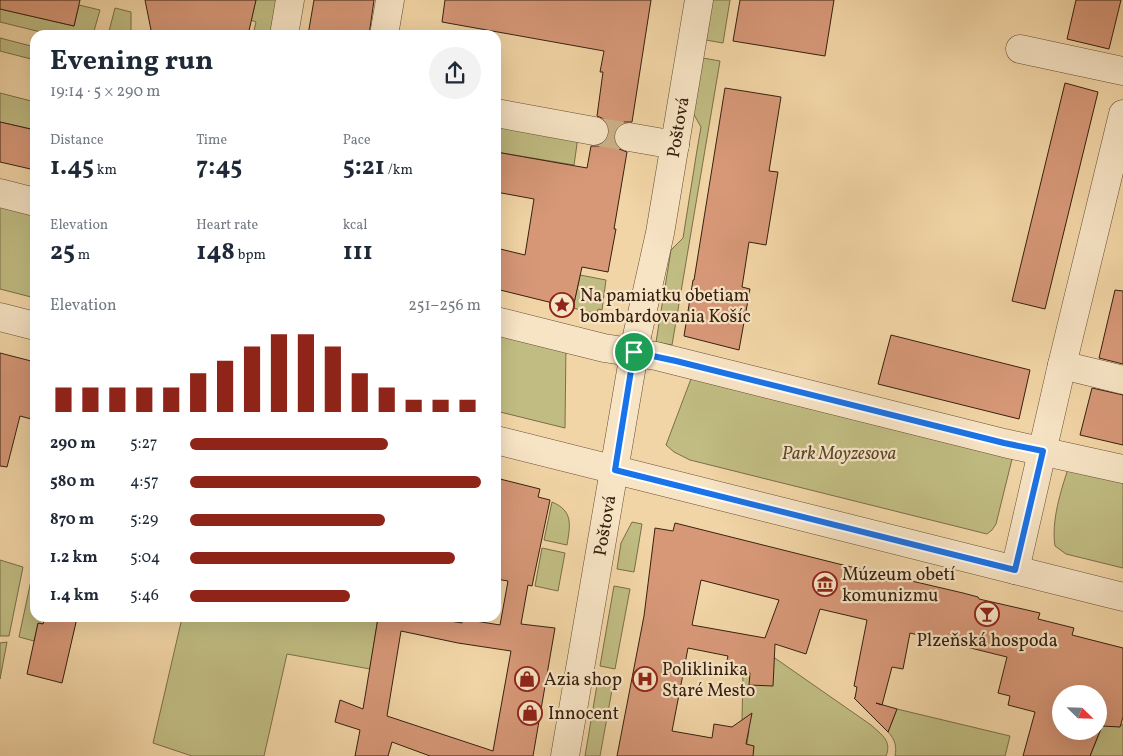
<!DOCTYPE html>
<html lang="en">
<head>
<meta charset="utf-8">
<style>
  :root { --surface:#fff; --page:#f2f2f3; --text:#1f2937; --muted:#747a83; --accent:#8f2418 }
  body { margin:0; font-family:Vollkorn,serif; background:var(--page); color:var(--text); height:100vh; display:flex; flex-direction:column; font-size:19px; white-space:nowrap }
  * { box-sizing:border-box; margin:0 }
  p { font-size:16px; color:var(--muted) }
  .icon { flex:none; width:28px; height:28px; fill:none; stroke:currentColor; stroke-width:2; stroke-linecap:round; stroke-linejoin:round }
  .map { position:relative; flex:1; overflow:hidden }
  .details { position:absolute; left:30px; top:30px; width:471px; height:592px; display:flex; flex-direction:column; background:var(--surface); border-radius:15px; box-shadow:0 5px 20px #0002 }
  .details>* { flex:none }
  .needle { width:32px; rotate:113deg }
  .tools { position:absolute; left:1052px; top:685px; display:grid; gap:10px }
  .tools a { display:grid; place-items:center; width:55px; height:55px; border-radius:50%; background:var(--surface); box-shadow:0 5px 20px #0002; font-size:25px }
  .pin { position:absolute; display:grid; place-items:center; width:42px; height:42px; color:#fff; margin:-21px; border:2px solid #fff; border-radius:50%; box-shadow:0 1px 5px #0007 }
  .round { display:grid; place-items:center; flex:none; width:52px; height:52px; border-radius:26px; background:var(--page) }
  .overview { display:flex; align-items:center; justify-content:space-between; height:85px; padding:0 20px }
  h1 { font-size:28px; font-weight:700; line-height:38px }
  .stats { display:grid; grid-template-columns:repeat(3,1fr); gap:8px; height:85px; padding:5px 20px }
  .stats div { display:grid; align-content:center }
  .stats b { font-size:25px; font-weight:700 }
  .stats small { font-size:14px; font-weight:400 }
  .stats p { font-size:14px }
  .chart { height:140px; padding:10px 20px }
  .chart p { display:flex; justify-content:space-between }
  .chart svg { width:100%; height:90px; margin-top:5px; stroke:var(--accent); stroke-width:6 }
  ul { padding:0 20px; list-style:none; font-size:16px }
  li { display:grid; grid-template-columns:80px 60px 1fr; align-items:center; height:38px }
  li i { height:12px; border-radius:6px; background:var(--accent) }
  .map>svg:first-child { display:block }
</style>
</head>
<body>
<div class="map">
<svg width="1123" height="756" viewBox="0 0 1123 756">
  <rect width="100%" height="100%" fill="#f2d5a6"/>
  <filter id="stains"><feTurbulence type="fractalNoise" baseFrequency=".004" numOctaves="4"/><feColorMatrix values="0 0 0 0 .2 0 0 0 0 .09 0 0 0 0 .02 0 0 0 .5 -.17"/></filter>
  <radialGradient id="worn" r=".72"><stop offset=".6" stop-color="#630" stop-opacity="0"/><stop offset="1" stop-color="#630" stop-opacity=".3"/></radialGradient>
  <g fill="#c0bc82" stroke="#7b6e48">
    <path d="M256,0h22l-7,35h-18l3,-13 -5,-2z"/>
    <path d="M712,0h18l-7,43 -17,-3z"/>
    <path d="M79,5l21,5 -6,21 -5,4h-36l-53,-13v-13l74,17z"/>
    <path d="M115,8l16,4v20l-8,3h-15z"/>
    <path d="M0,38l35,9v13l-35,-9z"/>
    <path d="M703,58l17,3 -48,284 -16,-3 15,-92 12,-12 14,-88 4,-23 -8,-14z"/>
    <path d="M0,93l35,9v28l-35,-8z"/>
    <path d="M496,124l82,13 -4,28 -78,-13z"/>
    <path d="M0,203l35,9v86l-35,-9z"/>
    <path d="M580,275l26,5 -4,30 -4,-1 -1,5 -24,-6z"/>
    <path d="M496,326l70,18 -1,84 -69,-17z"/>
    <path d="M694,371l319,84 -17,69 -4,6 -5,4 -297,-74 -16,-8 -8,-7z"/>
    <path d="M1069,466l54,8v94l-57,-14 -11,-8c-4,-25 6,-56 14,-80z"/>
    <path d="M552,502c22,9 18,24 15,43l-23,-5z"/>
    <path d="M632,522l10,2 -8,48 -17,-3 4,-26z"/>
    <path d="M542,548l23,5 -7,38 -23,-5z"/>
    <path d="M0,560l23,7 -14,69h-9z"/>
    <path d="M33,571l2,1v46h10l-2,6h-5l-4,17 -15,-4z"/>
    <path d="M614,586l16,3 -15,80 -15,-3z"/>
    <path d="M182,618h196l-8,51 -83,-15 -23,102h-72l-39,-13z"/>
    <path d="M749,640l122,85c11,10 21,16 15,31h-141l4,-25 -7,-10 1,-50z"/>
    <path d="M7,642l-7,37v-36z"/>
    <path d="M598,679l15,3 -1,8 -12,66h-15z"/>
    <path d="M897,709l113,27 -5,20h-110c2,-9 0,-17 -7,-24z"/>
    <path d="M1108,712l10,15 5,-3v32h-33z"/>
  </g>
  <g fill="#d79878" stroke="#36200f" fill-rule="evenodd">
    <path d="M0,0h80l-6,26 -74,-17z"/>
    <path d="M145,0h111l-8,35h-96z"/>
    <path d="M314,0h60l-5,35h-61z"/>
    <path d="M445,0h206l-19,122h-8l-7,5 -3,8v7l5,7 8,3 -13,77h2l-8,43 -26,-5 -9,41 -77,-19v-41l29,7 9,-56 -38,-7v-40l91,16 4,-22h8l7,-5 3,-8v-7l-5,-7 -7,-3 6,-44h-3l4,-21 -162,-29z"/>
    <path d="M740,0h94l-9,56 -92,-15z"/>
    <path d="M1076,0h45l-12,49 -42,-10z"/>
    <path d="M1065,83l33,9 -53,217 -33,-8z"/>
    <path d="M725,88l56,9 -12,74 9,1 -12,73 -17,-3 -7,45 8,2 -11,61 -55,-14 9,-56h1z"/>
    <path d="M0,122l35,8v40l-35,-8z"/>
    <path d="M1115,290l8,1v73l-24,-6z"/>
    <path d="M891,335l139,35 -11,49 -141,-35z"/>
    <path d="M0,353l35,9v58l-15,-4 -13,51 -7,-1z"/>
    <path d="M1092,388l31,7v50l-43,-10z"/>
    <path d="M496,478l44,11 -2,8 12,3 -18,86 -4,-1 -7,39 34,4 -22,128h-103l-38,-14 -4,14h-33l5,-26 -25,-8 5,-22 23,9 15,-91h54l30,5 1,-4 37,6 8,-44 -12,-2zM401,631l57,12 53,8 -18,100 -106,-35z"/>
    <path d="M675,523l164,41 124,29 15,4 1,2 61,14 -2,6 36,9 -2,7 51,13v69l-3,10 -18,-1 -12,30h-67l12,-44 -27,-7 2,-9 -12,-3 9,-36 -97,-24 -7,36 -11,-2 -10,38 -6,-2 21,6 -9,23 -34,-34h1l2,-11 -3,-1 13,-66 -47,-11 -14,45 -31,-10 -2,42 -24,-1 1,-12 -25,-5 3,-12 -40,-8 -16,83 40,7 2,-14 18,3 20,-14 -6,31 8,2 -1,10h-136l27,-140 11,-88 18,3zM701,580l78,20 -14,38 -73,-13zM1061,694h38v37h-38z"/>
    <path d="M45,618h32l-15,65 -35,-9 11,-51 5,1z"/>
  </g>
  <g fill="none" stroke-linecap="round" stroke-linejoin="round">
    <path stroke="#ccb188" stroke-width="28" stroke-dasharray="28 14" stroke-linecap="butt" d="M594,131l35,6"/>
    <defs>
      <g id="minor">
        <path d="M284,35l6,-35"/>
        <path d="M384,35l6,-35"/>
        <path d="M1020,49l103,22"/>
        <path d="M496,113l98,18"/>
        <path d="M629,137l46,8"/>
        <path d="M0,193l35,9"/>
        <path d="M0,317l35,9"/>
        <path d="M496,321l108,27 52,8 348,87 119,26"/>
        <path d="M1062,365l61,15"/>
        <path d="M496,440l627,157"/>
        <path d="M1015,570l47,-205 61,-251"/>
        <path id="s1" d="M565,756l72,-420 23,-103 39,-233"/>
      </g>
    </defs>
    <use href="#minor" stroke="#654d35" stroke-width="29"/>
    <use href="#minor" stroke="#f7e4c5" stroke-width="28"/>
  </g>
  <g fill="none" stroke-linecap="round" stroke-linejoin="round">
    <defs>
      <path id="route" d="M634,352l42,9 328,82 39,8 -28,119 -400,-100z"/>
    </defs>
    <use href="#route" stroke="#fff" stroke-width="10"/>
    <use href="#route" stroke="#1a73e8" stroke-width="6"/>
  </g>
  <defs>
    <symbol id="sight-ring" viewBox="-11 -11 22 22"><circle r="9.5" fill="#f7e4c5" stroke="#8f2418" stroke-width="1.5"/><path d="M0-6L1.8-2.2L6-1.7L2.9 1.2L3.7 5.4L0 3.3L-3.7 5.4L-2.9 1.2L-6-1.7L-1.8-2.2Z" fill="#8f2418"/></symbol>
    <symbol id="museum-ring" viewBox="-11 -11 22 22"><circle r="9.5" fill="#f7e4c5" stroke="#8f2418" stroke-width="1.5"/><path d="M0-6L6-3V-2H-6V-3ZM-5-1h2V3h-2ZM-1-1h2V3h-2ZM3-1h2V3H3ZM-6 4H6V6H-6Z" fill="#8f2418"/></symbol>
    <symbol id="bar-ring" viewBox="-11 -11 22 22"><circle r="9.5" fill="#f7e4c5" stroke="#8f2418" stroke-width="1.5"/><path d="M-6-5H6L.8 .8V4.5H3.5V6h-7V4.5H-.8V.8Z" fill="#8f2418"/></symbol>
    <symbol id="shop-ring" viewBox="-11 -11 22 22"><circle r="9.5" fill="#f7e4c5" stroke="#8f2418" stroke-width="1.5"/><path d="M-5-2.5h2.3a2.7 3.5 0 0 1 5.4 0H5L5.5 6h-11ZM-1.5-2.5h3a1.5 2.3 0 0 0-3 0Z" fill="#8f2418"/></symbol>
    <symbol id="hospital-ring" viewBox="-11 -11 22 22"><circle r="9.5" fill="#f7e4c5" stroke="#8f2418" stroke-width="1.5"/><path d="M-5-5h3v3.5h4V-5h3V5h-3V1.5h-4V5h-3Z" fill="#8f2418"/></symbol>
  </defs>
  <g fill-rule="evenodd">
    <use href="#sight-ring" x="548" y="291" width="28" height="28"/>
    <use href="#museum-ring" x="811" y="570" width="28" height="28"/>
    <use href="#bar-ring" x="973" y="600" width="28" height="28"/>
    <use href="#shop-ring" x="513" y="665" width="28" height="28"/>
    <use href="#hospital-ring" x="631" y="665" width="28" height="28"/>
    <use href="#shop-ring" x="516" y="699" width="28" height="28"/>
  </g>
  <g text-anchor="middle" stroke-width="4.5" stroke-linejoin="round" paint-order="stroke">
    <g font-size="18" fill="#36200f" stroke="#f7e4c5">
      <text dy="6" stroke="none"><textPath href="#s1" startOffset="639">Poštová</textPath></text>
      <text dy="6" stroke="none"><textPath href="#s1" startOffset="234">Poštová</textPath></text>
    </g>
    <g font-size="18" fill="#36200f" stroke="#f7e4c5" text-anchor="start">
      <text x="580" y="301">Na pamiatku obetiam<tspan x="580" dy="21">bombardovania Košíc</tspan></text>
      <text x="842" y="580">Múzeum obetí<tspan x="842" dy="21">komunizmu</tspan></text>
      <text x="987" y="646" text-anchor="middle">Plzeňská hospoda</text>
      <text x="662" y="675">Poliklinika<tspan x="662" dy="21">Staré Mesto</tspan></text>
      <text x="544" y="685">Azia shop</text>
      <text x="548" y="719">Innocent</text>
    </g>
    <g font-size="18" font-style="italic" fill="#58472c" stroke="#f7e4c5">
      <text x="839" y="459">Park Moyzesova</text>
    </g>
  </g>
  <rect width="100%" height="100%" filter="url(#stains)"/>
  <rect width="100%" height="100%" fill="url(#worn)"/>
</svg>
<div class="tools">
<a><svg class="needle" viewBox="-14 -14 28 28"><path d="M0-13l5 13h-10z" fill="#e53935"/><path d="M0 13l5-13h-10z" fill="#747a83"/></svg></a>
</div>
<div class="pin" style="left:634px;top:352px;background:#1e9e55"><svg class="icon" aria-label="arrive" viewBox="0 0 24 24"><path d="M6 21V4h12l-3 4 3 4H6"/></svg></div>
<section class="details">
<div class="overview"><div><h1>Evening run</h1><p>19:14 · 5 × 290 m</p></div><a class="round"><svg class="icon" aria-label="share" viewBox="0 0 24 24"><path d="M12 15V3M7 8l5-5 5 5M5 13v7h14v-7"/></svg></a></div>
<div class="stats">
<div><p>Distance</p><b>1.45<small> km</small></b></div>
<div><p>Time</p><b>7:45</b></div>
<div><p>Pace</p><b>5:21<small> /km</small></b></div>
</div>
<div class="stats">
<div><p>Elevation</p><b>25<small> m</small></b></div>
<div><p>Heart rate</p><b>148<small> bpm</small></b></div>
<div><p>kcal</p><b>111</b></div>
</div>
<div class="chart"><p><span>Elevation</span>251–256 m</p>
<svg viewBox="0 0 160 44" preserveAspectRatio="none"><path d="M5 44V32M15 44V32M25 44V32M35 44V32M45 44V32M55 44V25M65 44V19M75 44V12M85 44V6M95 44V6M105 44V12M115 44V25M125 44V32M135 44V38M145 44V38M155 44V38"/></svg>
</div>
<ul>
<li><b>290 m</b>5:27<i style="width:68%"></i></li>
<li><b>580 m</b>4:57<i style="width:100%"></i></li>
<li><b>870 m</b>5:29<i style="width:67%"></i></li>
<li><b>1.2 km</b>5:04<i style="width:91%"></i></li>
<li><b>1.4 km</b>5:46<i style="width:55%"></i></li>
</ul>
</section>
</div>
</body>
</html>
